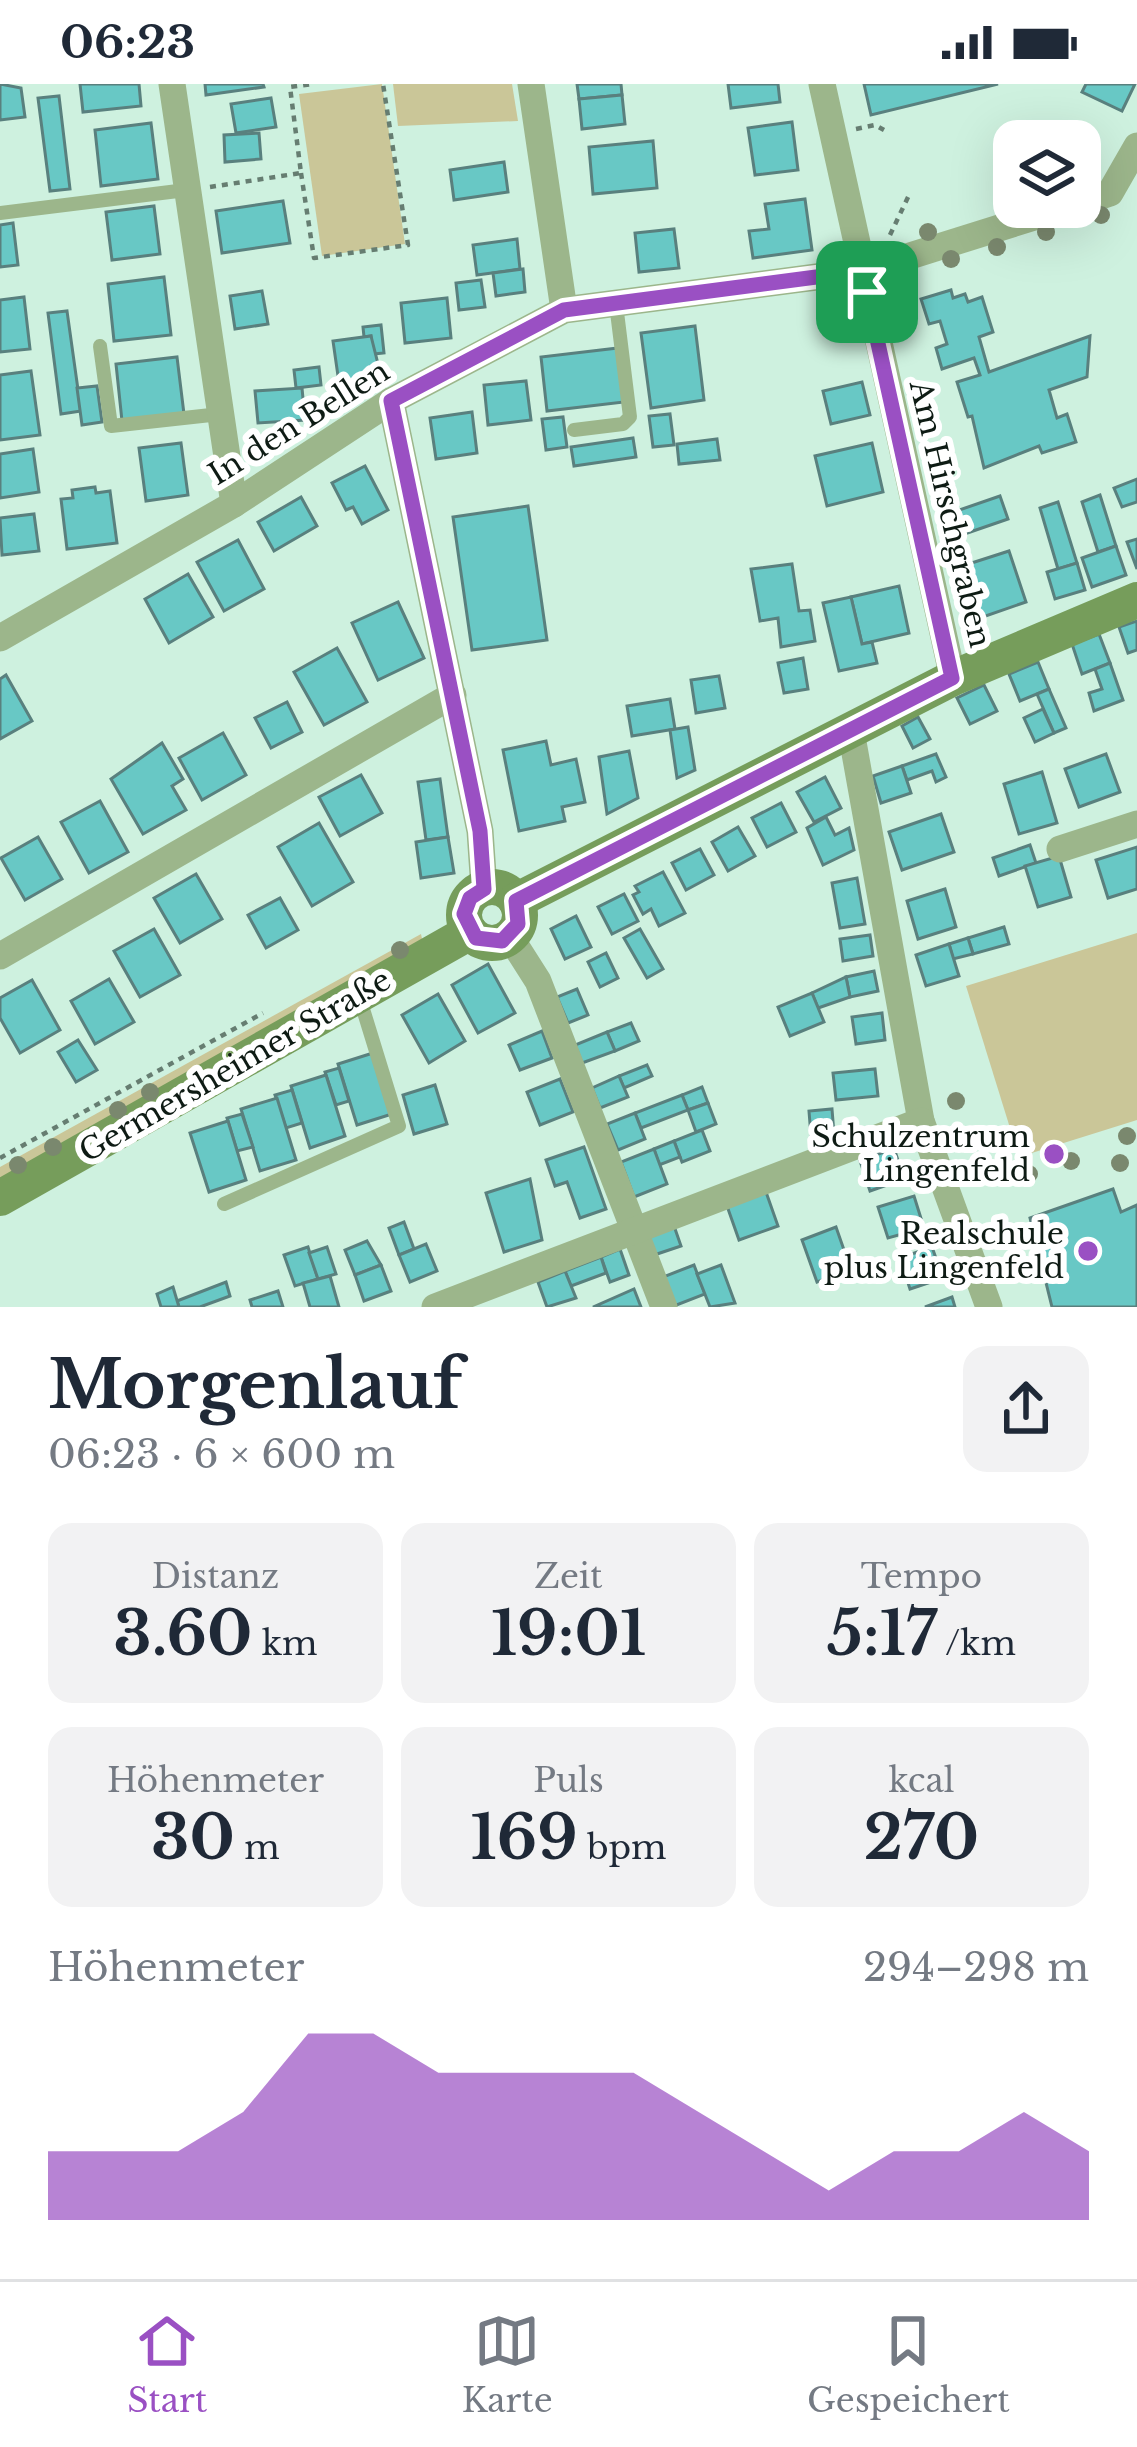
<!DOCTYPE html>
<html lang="de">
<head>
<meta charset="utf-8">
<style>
  :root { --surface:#fff; --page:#f2f2f3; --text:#1f2937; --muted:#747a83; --line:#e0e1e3; --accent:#9a50c3 }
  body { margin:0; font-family:"Libre Baskerville",serif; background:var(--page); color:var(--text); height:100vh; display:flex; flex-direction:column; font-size:45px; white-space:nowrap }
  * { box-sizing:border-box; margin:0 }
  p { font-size:39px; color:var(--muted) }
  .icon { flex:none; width:66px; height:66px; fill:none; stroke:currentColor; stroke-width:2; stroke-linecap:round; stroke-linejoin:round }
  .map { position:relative; height:1223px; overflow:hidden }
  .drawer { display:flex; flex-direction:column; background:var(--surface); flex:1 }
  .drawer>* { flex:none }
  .controls { position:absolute; left:993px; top:36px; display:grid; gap:24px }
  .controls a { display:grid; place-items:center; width:108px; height:108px; border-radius:24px; background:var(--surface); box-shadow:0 12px 48px #0002; font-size:60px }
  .pin { position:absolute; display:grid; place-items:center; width:102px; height:102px; color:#fff; margin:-51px; border-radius:24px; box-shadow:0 6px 18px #0006 }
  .round { display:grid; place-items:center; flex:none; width:126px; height:126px; border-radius:24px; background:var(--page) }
  .overview { display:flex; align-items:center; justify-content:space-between; height:204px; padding:0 48px }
  h1 { font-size:66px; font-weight:800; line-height:90px }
  .figures { display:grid; grid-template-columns:repeat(3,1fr); gap:18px; height:204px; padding:12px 48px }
  .figures div { display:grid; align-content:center; border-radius:24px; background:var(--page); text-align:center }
  .figures b { font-size:60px; font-weight:800 }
  .figures small { font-size:33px; font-weight:400 }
  .figures p { font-size:33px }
  .chart { height:336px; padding:24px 48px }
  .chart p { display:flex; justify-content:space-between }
  .chart svg { width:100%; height:216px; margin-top:12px; fill:var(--accent); opacity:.7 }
  .status { display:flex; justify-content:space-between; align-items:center; height:84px; padding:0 60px; background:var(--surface); direction:ltr }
  .status svg { height:33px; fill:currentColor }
  .tabs { display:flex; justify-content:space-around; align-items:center; height:168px; border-top:3px solid var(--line); background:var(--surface); font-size:33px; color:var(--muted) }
  .tabs a { display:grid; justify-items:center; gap:6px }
  .tabs .active { color:var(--accent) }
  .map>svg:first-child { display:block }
</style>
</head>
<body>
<div class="status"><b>06:23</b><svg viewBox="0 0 49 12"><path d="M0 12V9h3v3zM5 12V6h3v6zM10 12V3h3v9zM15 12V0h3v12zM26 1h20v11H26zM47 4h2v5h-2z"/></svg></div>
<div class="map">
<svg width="1137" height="1223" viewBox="0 0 1137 1223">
  <rect width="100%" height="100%" fill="#cef1df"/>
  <g fill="#cac698">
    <path d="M382,0l23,160 -83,12 -23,-162z"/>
    <path d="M393,0h119l6,37 -120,5z"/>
    <path d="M1137,849v187l-118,37 -53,-171z"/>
    <path d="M421,850l3,14 -424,240v-21z"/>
  </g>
  <g fill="#68c8c5" stroke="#59807e" stroke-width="3">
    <path d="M0,0l21,4 4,29 -25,3z"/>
    <path d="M80,0h59l2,22 -58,6z"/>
    <path d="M205,0h58l1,3 -58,8z"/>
    <path d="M577,0h44l1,11 -43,4z"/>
    <path d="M728,0h50l2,18 -49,6z"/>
    <path d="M864,0h134l-127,31z"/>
    <path d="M1086,0h49l-13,27 -40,-19z"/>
    <path d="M622,11l3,29 -43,5 -3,-30z"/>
    <path d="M59,12l11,93 -20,2 -12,-93z"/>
    <path d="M271,14l5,29 -40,6 -5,-29z"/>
    <path d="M792,38l6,48 -43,5 -7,-47z"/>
    <path d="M151,39l7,56 -57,7 -6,-56z"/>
    <path d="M259,49l2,26 -36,3 -1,-27z"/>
    <path d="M653,57l4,47 -64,6 -4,-47z"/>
    <path d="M504,78l4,30 -54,8 -4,-30z"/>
    <path d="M805,115l7,51 -59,8 -4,-27 20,-2 -4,-25z"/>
    <path d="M283,117l7,42 -68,10 -6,-42z"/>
    <path d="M154,122l6,48 -48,6 -6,-48z"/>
    <path d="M13,139l5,42 -18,2v-42z"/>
    <path d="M674,145l5,39 -40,4 -4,-39z"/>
    <path d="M517,155l3,30 -43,6 -4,-30z"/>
    <path d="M523,185l2,23 -29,4 -3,-23z"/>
    <path d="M164,193l7,58 -57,6 -6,-57z"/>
    <path d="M481,196l4,27 -26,3 -3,-27z"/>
    <path d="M951,206l2,8 12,-4 3,8 14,-5 11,35 -14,5 10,35 101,-36 -3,41 -38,13 8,28 10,-4 9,28 -34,11 -3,-7 -55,22 -12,-52 -4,1 -11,-35 23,-7 -6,-17 -32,11 -6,-21 11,-4 -7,-23 -11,3 -8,-25z"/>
    <path d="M262,207l6,33 -33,5 -5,-33z"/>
    <path d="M24,213l6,52 -30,3v-52z"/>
    <path d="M447,214l4,40 -46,5 -4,-40z"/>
    <path d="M67,227l14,100 -20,3 -13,-101z"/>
    <path d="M381,241l3,28 -11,1 -2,-18 -7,1 -1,-10z"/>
    <path d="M695,242l9,74 -53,8 -10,-75z"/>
    <path d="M371,252l11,44 -42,10 -7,-49z"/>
    <path d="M618,264l6,54 -77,9 -6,-54z"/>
    <path d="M177,273l7,57 -62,7 -6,-57z"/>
    <path d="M319,283l2,18 -25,3 -2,-18z"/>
    <path d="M31,287l9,64 -40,5v-65z"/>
    <path d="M526,297l5,39 -43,5 -4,-40z"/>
    <path d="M862,298l8,33 -39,9 -8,-33z"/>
    <path d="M97,302l5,36 -20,3 -5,-37z"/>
    <path d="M302,304l3,32 -47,3 -3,-32z"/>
    <path d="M472,328l5,41 -41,6 -6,-41z"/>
    <path d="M670,330l4,31 -21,2 -4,-31z"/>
    <path d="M563,333l4,30 -21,3 -4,-31z"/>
    <path d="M633,354l3,19 -62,9 -3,-19z"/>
    <path d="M717,355l3,21 -41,4 -2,-20z"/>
    <path d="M181,359l7,52 -42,6 -7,-53z"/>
    <path d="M872,359l11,49 -56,14 -12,-50z"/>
    <path d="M33,365l6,43 -39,6v-44z"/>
    <path d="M365,382l23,44 -26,14 -9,-17 -7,3 -14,-27z"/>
    <path d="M1137,395v23l-15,5 -8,-19z"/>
    <path d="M95,403l1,6 14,-2 7,52 -50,6 -6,-50 12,-1 -1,-8z"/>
    <path d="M1100,411l16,51 -18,6 -16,-50z"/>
    <path d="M1000,412l8,23 -61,21 -8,-23z"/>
    <path d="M301,413l16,29 -43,25 -16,-29z"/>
    <path d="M1058,418l19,61 -19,6 -18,-61z"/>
    <path d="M528,422l19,134 -75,10 -19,-133z"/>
    <path d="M34,430l5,37 -37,4 -2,-37z"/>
    <path d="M1137,455v30l-10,-27z"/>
    <path d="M238,456l26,49 -40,22 -27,-49z"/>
    <path d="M1116,462l10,29 -34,12 -10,-29z"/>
    <path d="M1009,467l17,51 -52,18 -18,-52z"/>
    <path d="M1077,479l8,27 -30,9 -8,-27z"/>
    <path d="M792,480l7,47 11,-1 5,31 -34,6 -3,-29 -18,3 -9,-52z"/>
    <path d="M188,490l25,43 -44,26 -24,-44z"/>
    <path d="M899,502l10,47 -47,11 -11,-47z"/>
    <path d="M851,513l11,47 10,-2 5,21 -38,8 -16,-68z"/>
    <path d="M398,518l26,56 -46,22 -26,-57z"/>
    <path d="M1137,537v29l-9,3 -9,-26z"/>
    <path d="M1099,550l11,29 -28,11 -10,-30z"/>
    <path d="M337,564l30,54 -43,23 -30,-53z"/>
    <path d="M803,574l5,31 -24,4 -6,-30z"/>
    <path d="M1038,578l11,27 -29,12 -11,-27z"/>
    <path d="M1110,579l13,37 -29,11 -5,-18 13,-4 -7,-20z"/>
    <path d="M6,591l26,46 -32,18v-60z"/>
    <path d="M719,592l6,32 -29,5 -5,-33z"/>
    <path d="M984,601l13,26 -27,13 -13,-26z"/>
    <path d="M1049,605l17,39 -12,5 -17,-39z"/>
    <path d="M670,615l5,30 -43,7 -5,-30z"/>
    <path d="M287,618l15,30 -31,16 -16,-30z"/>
    <path d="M1043,625l11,24 -19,9 -11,-24z"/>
    <path d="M918,633l12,22 -17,9 -11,-22z"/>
    <path d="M688,643l7,43 -18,8 -7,-48z"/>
    <path d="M223,649l23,42 -44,25 -23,-42z"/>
    <path d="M546,657l5,24 25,-6 9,43 -23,5 3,14 -46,10 -16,-81z"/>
    <path d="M162,659l21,36 -11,7 14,24 -43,24 -32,-55z"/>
    <path d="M629,667l9,47 -31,16 -8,-57z"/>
    <path d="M936,670l10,23 -10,5 -4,-11 -25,9 -5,-14z"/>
    <path d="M1106,670l14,38 -41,15 -14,-38z"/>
    <path d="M902,682l9,27 -30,10 -8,-27z"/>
    <path d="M1042,688l15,51 -38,11 -15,-50z"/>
    <path d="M361,691l21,38 -42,23 -21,-39z"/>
    <path d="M825,693l16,31 -27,14 -17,-30z"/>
    <path d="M440,695l8,58 -22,3 -8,-58z"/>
    <path d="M100,717l28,51 -39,21 -28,-51z"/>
    <path d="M781,719l15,29 -29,15 -15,-29z"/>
    <path d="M941,730l13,38 -52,18 -13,-38z"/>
    <path d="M826,733l9,18 14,-7 5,22 -31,15 -16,-37z"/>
    <path d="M319,739l34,59 -41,24 -34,-59z"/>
    <path d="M738,743l17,29 -27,15 -16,-29z"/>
    <path d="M38,753l24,42 -37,21 -24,-42z"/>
    <path d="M448,753l6,36 -33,5 -5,-36z"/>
    <path d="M1030,761l6,18 -37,13 -6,-18z"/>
    <path d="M1137,763v42l-29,9 -12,-38z"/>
    <path d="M700,765l14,26 -28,15 -14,-27z"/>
    <path d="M1059,772l12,41 -33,10 -13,-41z"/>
    <path d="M663,788l22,41 -26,13 -8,-17 -8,5 -10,-19 6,-3 -4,-6z"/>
    <path d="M196,790l26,45 -42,24 -26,-45z"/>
    <path d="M857,794l8,46 -25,4 -8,-45z"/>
    <path d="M945,805l11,38 -38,12 -11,-38z"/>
    <path d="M624,810l14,27 -26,13 -14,-27z"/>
    <path d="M280,814l18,32 -32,18 -18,-33z"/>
    <path d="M576,832l15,31 -26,12 -14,-30z"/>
    <path d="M1004,843l5,17 -36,10 -5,-16z"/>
    <path d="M154,845l26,46 -40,22 -26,-46z"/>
    <path d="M640,845l23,40 -16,9 -23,-40z"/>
    <path d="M870,851l3,21 -30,5 -3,-22z"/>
    <path d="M968,854l5,16 -20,5 -4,-15z"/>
    <path d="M949,860l10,32 -33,10 -10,-31z"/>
    <path d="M606,869l12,25 -18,9 -12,-25z"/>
    <path d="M488,880l27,49 -37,20 -26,-48z"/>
    <path d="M874,887l4,20 -28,6 -4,-20z"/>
    <path d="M846,893l4,20 -32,11 -6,-15z"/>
    <path d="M109,895l25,43 -39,22 -24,-43z"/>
    <path d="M32,896l28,50 -40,23 -20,-35v-20z"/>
    <path d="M577,905l11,26 -20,8 -11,-26z"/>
    <path d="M812,909l12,29 -34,14 -12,-29z"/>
    <path d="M438,910l27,47 -36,22 -27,-48z"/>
    <path d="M882,929l3,27 -29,4 -4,-27z"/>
    <path d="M631,939l8,18 -24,10 -8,-19z"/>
    <path d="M542,947l10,27 -32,12 -11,-25z"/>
    <path d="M607,948l8,19 -33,12 -7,-18z"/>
    <path d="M78,956l19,30 -21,12 -18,-30z"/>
    <path d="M373,969l19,61 -35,11 -19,-61z"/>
    <path d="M647,981l5,11 -28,12 -5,-12z"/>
    <path d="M339,984l10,33 -13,4 -11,-33z"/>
    <path d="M875,985l3,27 -42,4 -3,-27z"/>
    <path d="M326,991l19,61 -35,12 -19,-62z"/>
    <path d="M619,992l9,21 -28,11 -8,-20z"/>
    <path d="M560,995l13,33 -33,13 -13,-33z"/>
    <path d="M435,1001l12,39 -33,10 -11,-39z"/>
    <path d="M702,1003l6,16 -20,7 -6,-15z"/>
    <path d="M292,1006l10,33 -16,5 -11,-33z"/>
    <path d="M682,1011l6,15 -47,18 -6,-15z"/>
    <path d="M277,1014l19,62 -36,11 -19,-62z"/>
    <path d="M708,1019l8,21 -20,8 -8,-22z"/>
    <path d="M832,1025l2,25 -23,2 -2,-25z"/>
    <path d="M635,1029l10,26 -27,11 -11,-26z"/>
    <path d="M242,1030l11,33 -16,4 -10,-33z"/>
    <path d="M228,1037l18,59 -37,12 -19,-59z"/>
    <path d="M702,1046l8,21 -28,11 -8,-21z"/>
    <path d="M674,1057l6,16 -21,8 -5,-16z"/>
    <path d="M584,1063l22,62 -26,9 -13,-36 -12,4 -9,-26z"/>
    <path d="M894,1064l10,31 -34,12 -10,-30z"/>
    <path d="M654,1065l13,35 -33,13 -13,-35z"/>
    <path d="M530,1095l12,61 -38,12 -18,-59z"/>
    <path d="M1113,1105l8,23 16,-7v102h-85l-22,-89z"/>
    <path d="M766,1108l12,34 -39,14 -12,-34z"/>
    <path d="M914,1112l10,32 -36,10 -10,-31z"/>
    <path d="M404,1138l10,27 -15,6 -10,-27z"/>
    <path d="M673,1139l8,23 -27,9 -8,-22z"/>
    <path d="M836,1143l15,43 -34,12 -15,-42z"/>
    <path d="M367,1157l14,24 -26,10 -10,-25z"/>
    <path d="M426,1160l11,27 -27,11 -11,-27z"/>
    <path d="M308,1163l10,32 -23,7 -11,-31z"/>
    <path d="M327,1163l9,27 -18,5 -9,-26z"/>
    <path d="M932,1163l11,31 -33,11 -10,-31z"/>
    <path d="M620,1165l9,26 -19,7 -9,-25z"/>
    <path d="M601,1173l5,16 -35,13 -6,-15z"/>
    <path d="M381,1181l10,26 -27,10 -9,-26z"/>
    <path d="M694,1181l11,29 -31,12 -11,-29z"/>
    <path d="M721,1181l14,38 -25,4 -13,-33z"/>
    <path d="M565,1187l11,27 -29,9 -9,-25z"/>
    <path d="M330,1192l9,31h-29l-7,-24z"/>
    <path d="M226,1198l4,14 -30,11h-21l-2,-6z"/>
    <path d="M173,1203l6,20h-18l-4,-13z"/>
    <path d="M634,1205l7,18h-48z"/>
    <path d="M278,1207l5,16h-31l-2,-7z"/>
    <path d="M952,1213l3,10h-30z"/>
  </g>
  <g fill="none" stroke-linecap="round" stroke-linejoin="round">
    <g stroke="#667d71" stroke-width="4.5" stroke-dasharray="6 6" stroke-linecap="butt">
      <path d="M856,45l19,-4 9,5"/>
      <path d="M301,89l13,85 94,-13 -25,-161"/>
      <path d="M210,103l91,-14 -11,-86 22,-3"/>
      <path d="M890,151l20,-42"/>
      <path d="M0,1074l263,-145"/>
    </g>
    <g stroke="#9cb68b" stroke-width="14">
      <path d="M0,129l186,-23"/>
      <path d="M100,262l11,80 109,-12"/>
      <path d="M574,346l49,-6 7,-7 -14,-113"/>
      <path d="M224,1120l175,-78 -40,-130"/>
    </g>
    <g stroke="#9cb68b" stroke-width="27">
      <path d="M172,0l62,420"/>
      <path d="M531,0l33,226"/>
      <path d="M822,0l131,594"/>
      <path d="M1080,119l30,-10 27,-47"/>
      <path d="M391,317l89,430 4,58"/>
      <path d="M0,554l234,-134 157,-103 173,-91 298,-39 204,-64"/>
      <path d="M851,647l70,390 68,186"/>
      <path d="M1060,765l77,-25"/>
      <path d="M510,853l28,44 126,326"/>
      <path d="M0,872l453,-261"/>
      <path d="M435,1223l486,-186"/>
    </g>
    <g stroke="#769d5b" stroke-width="36">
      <circle cx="492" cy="831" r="28"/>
      <path d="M516,817l437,-223 184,-78"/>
      <path d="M0,1114l470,-266"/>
    </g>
  </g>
  <g fill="#7a886e">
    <circle cx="1101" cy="131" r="9"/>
    <circle cx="928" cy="148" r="9"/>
    <circle cx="1046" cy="148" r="9"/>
    <circle cx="997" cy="163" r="9"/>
    <circle cx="951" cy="175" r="9"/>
    <circle cx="907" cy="189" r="9"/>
    <circle cx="400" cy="866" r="9"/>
    <circle cx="150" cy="1008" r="9"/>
    <circle cx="956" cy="1017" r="9"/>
    <circle cx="118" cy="1026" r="9"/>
    <circle cx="1127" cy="1052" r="9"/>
    <circle cx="53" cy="1063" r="9"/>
    <circle cx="1071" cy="1077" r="9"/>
    <circle cx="1120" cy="1079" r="9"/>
    <circle cx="18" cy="1081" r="9"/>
    <circle cx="1029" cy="1090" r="9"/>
  </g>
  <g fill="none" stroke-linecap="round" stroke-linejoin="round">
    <defs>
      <path id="route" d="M862,187l90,407 -436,223 2,23 -16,17 -26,-3 -12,-24 6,-16 14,-9 -4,-58 -89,-430 173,-91z"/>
    </defs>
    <use href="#route" stroke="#fff" stroke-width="24"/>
    <use href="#route" stroke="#9a50c3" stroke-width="15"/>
  </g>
  <g fill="#9a50c3" stroke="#fff" stroke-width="4.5">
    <circle cx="1054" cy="1070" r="12"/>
    <circle cx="1088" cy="1167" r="12"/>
  </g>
  <g text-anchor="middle" stroke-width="12" stroke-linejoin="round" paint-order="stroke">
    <g font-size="30" fill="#0e1b14" stroke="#fff">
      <text transform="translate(299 339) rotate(-32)" y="10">In den Bellen</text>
      <text transform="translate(950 430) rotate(77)" y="10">Am Hirschgraben</text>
      <text transform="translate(235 982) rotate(-30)" y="10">Germersheimer Straße</text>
    </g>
    <g font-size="30" fill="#0e1b14" stroke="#fff" text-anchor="end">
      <text x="1030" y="1063">Schulzentrum<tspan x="1030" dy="34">Lingenfeld</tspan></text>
      <text x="1064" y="1160">Realschule<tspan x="1064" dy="34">plus Lingenfeld</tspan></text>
    </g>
  </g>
</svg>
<div class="controls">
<a><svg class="icon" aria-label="layers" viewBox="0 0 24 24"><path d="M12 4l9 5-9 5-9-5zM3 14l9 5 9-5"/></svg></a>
</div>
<div class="pin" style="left:867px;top:208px;background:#1e9e55"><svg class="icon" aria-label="arrive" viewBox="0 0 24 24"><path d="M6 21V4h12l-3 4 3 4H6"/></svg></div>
</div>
<section class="drawer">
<div class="overview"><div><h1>Morgenlauf</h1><p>06:23 · 6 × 600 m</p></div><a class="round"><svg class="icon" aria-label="share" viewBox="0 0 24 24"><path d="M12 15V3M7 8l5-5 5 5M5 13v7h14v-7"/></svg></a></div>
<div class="figures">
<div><p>Distanz</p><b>3.60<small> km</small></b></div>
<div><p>Zeit</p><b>19:01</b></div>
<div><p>Tempo</p><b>5:17<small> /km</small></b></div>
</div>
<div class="figures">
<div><p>Höhenmeter</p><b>30<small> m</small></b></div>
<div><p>Puls</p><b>169<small> bpm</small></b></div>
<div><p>kcal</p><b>270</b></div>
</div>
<div class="chart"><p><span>Höhenmeter</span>294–298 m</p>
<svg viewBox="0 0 160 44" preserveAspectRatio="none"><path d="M0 44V30L10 30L20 30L30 22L40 6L50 6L60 14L70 14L80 14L90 14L100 22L110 30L120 38L130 30L140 30L150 22L160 30V44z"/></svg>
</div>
</section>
<nav class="tabs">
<a class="active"><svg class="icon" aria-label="home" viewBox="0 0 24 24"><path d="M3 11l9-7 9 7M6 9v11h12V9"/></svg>Start</a>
<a><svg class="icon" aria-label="map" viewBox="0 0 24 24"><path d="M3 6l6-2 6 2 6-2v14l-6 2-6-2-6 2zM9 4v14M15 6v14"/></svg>Karte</a>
<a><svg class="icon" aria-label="saved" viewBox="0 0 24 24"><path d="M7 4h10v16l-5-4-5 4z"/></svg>Gespeichert</a>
</nav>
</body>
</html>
